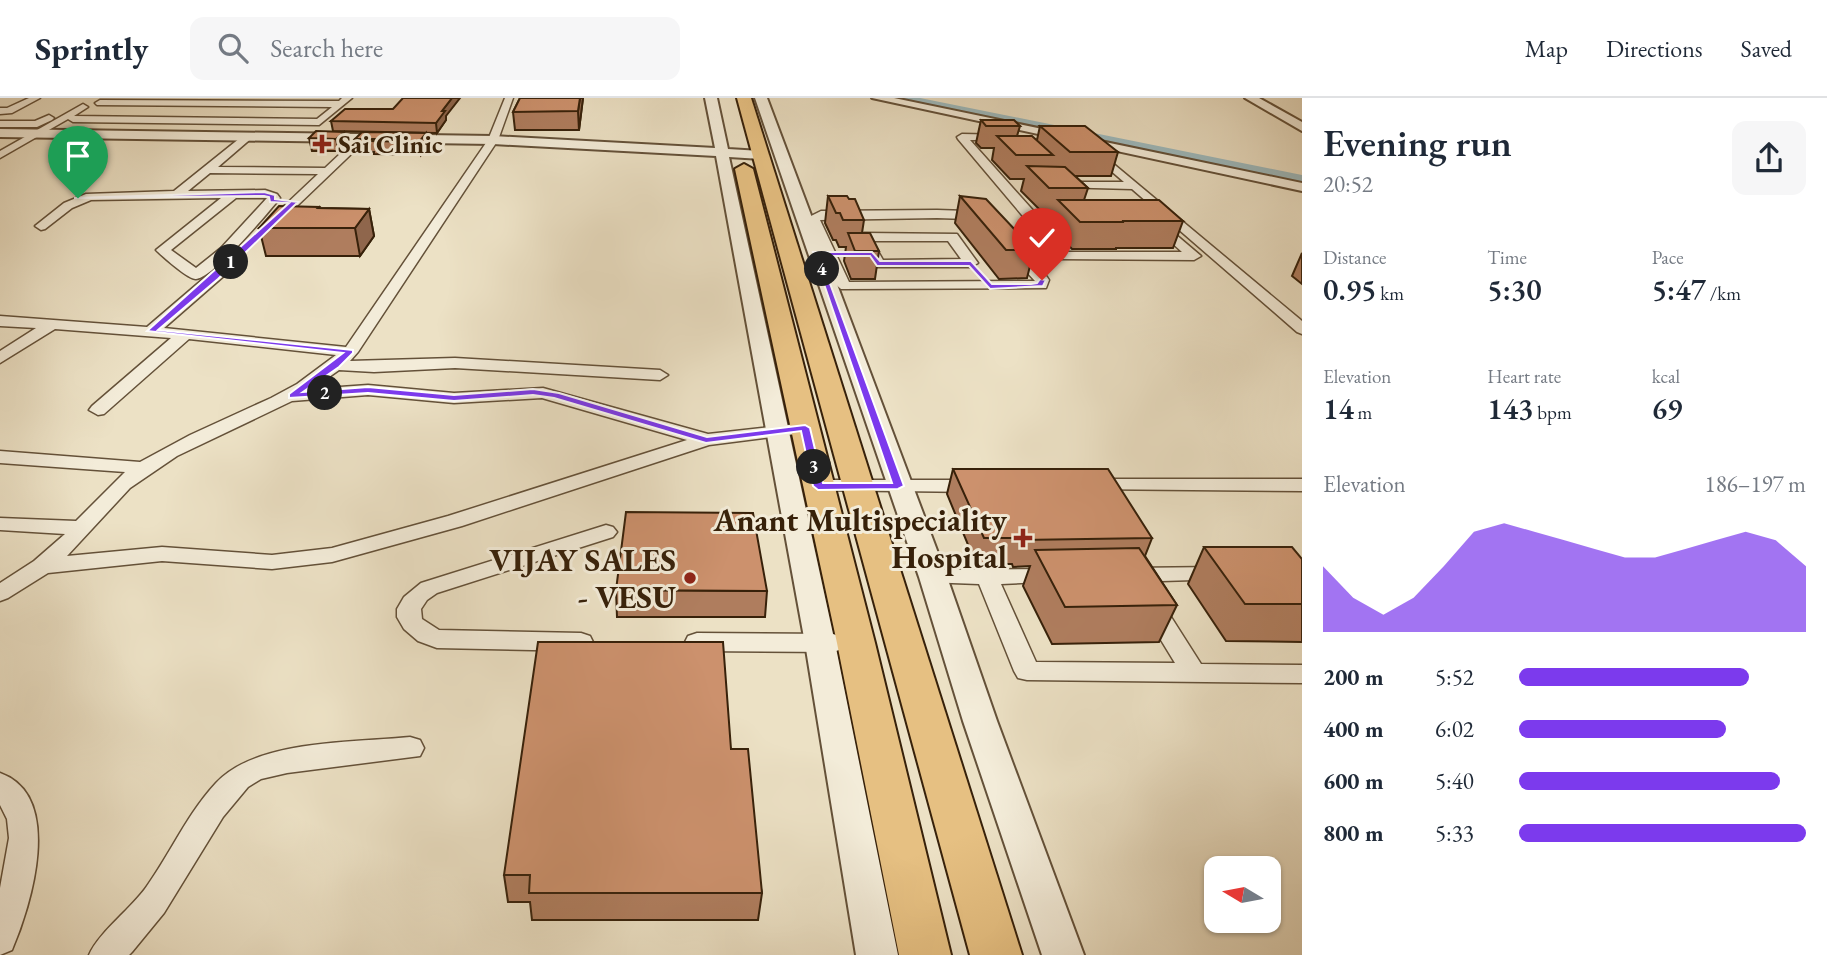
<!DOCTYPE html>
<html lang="en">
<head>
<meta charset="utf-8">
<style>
  :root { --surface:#fff; --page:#f6f6f7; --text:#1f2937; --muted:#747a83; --line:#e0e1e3; --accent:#7c3aed }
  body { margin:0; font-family:"EB Garamond",serif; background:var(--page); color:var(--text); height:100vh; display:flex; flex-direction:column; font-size:26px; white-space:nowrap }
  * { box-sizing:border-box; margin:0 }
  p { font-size:23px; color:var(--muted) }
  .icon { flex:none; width:38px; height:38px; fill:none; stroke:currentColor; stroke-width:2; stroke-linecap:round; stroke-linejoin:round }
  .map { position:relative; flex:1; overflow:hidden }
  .drawer { display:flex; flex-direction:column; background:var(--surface); width:525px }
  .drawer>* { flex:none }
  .needle { width:46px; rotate:280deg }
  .buttons { position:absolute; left:1204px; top:758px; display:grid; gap:14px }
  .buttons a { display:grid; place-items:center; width:77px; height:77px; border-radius:14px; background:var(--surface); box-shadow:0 2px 5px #0004; font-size:35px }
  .pin { position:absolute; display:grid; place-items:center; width:60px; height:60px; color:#fff; margin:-72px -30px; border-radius:50% 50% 50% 0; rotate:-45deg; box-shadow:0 0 7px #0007 }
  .pin .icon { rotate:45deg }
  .km { position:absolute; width:35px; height:35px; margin:-18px; border-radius:50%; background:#222; color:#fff; font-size:19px; line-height:35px; text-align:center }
  .round { display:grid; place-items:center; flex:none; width:74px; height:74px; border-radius:14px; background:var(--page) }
  .overview { display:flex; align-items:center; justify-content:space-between; height:119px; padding:0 21px }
  h1 { font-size:38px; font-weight:600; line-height:52px }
  .metrics { display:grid; grid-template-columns:repeat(3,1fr); gap:10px; height:119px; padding:7px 21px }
  .metrics div { display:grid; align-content:center }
  .metrics b { font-size:30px; font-weight:600 }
  .metrics small { font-size:19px; font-weight:400 }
  .metrics p { font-size:19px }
  .chart { height:196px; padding:14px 21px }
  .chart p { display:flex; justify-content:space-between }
  .chart svg { width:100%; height:126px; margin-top:7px; fill:var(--accent); opacity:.7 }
  ul { padding:0 21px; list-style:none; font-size:23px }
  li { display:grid; grid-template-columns:112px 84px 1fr; align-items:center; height:52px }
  li i { height:18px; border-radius:9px; background:var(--accent) }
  header { display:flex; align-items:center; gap:42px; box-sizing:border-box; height:98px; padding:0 35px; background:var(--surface); border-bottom:2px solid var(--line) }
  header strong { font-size:33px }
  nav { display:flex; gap:38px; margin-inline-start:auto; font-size:24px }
  .search { width:490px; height:63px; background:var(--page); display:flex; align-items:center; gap:18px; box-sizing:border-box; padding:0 24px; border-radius:14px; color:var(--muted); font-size:26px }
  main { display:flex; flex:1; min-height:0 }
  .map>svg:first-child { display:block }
</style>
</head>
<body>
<header>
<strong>Sprintly</strong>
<div class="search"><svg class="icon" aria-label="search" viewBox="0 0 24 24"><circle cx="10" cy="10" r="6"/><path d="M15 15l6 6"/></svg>Search here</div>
<nav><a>Map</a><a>Directions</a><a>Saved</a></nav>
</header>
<main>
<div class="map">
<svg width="1302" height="857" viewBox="0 0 1302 857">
  <rect width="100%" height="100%" fill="#ece1c5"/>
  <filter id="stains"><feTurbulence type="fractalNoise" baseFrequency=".00286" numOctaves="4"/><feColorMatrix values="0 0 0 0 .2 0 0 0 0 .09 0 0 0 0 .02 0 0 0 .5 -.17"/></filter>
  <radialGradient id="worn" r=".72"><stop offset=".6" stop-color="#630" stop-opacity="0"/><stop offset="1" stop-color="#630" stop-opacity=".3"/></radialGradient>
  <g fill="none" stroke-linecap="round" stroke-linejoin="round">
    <path fill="#9ebbbf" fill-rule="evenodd" d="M899,0h21l382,77v8z"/>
    <defs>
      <g id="minor">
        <path d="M29,0h11l-28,15 -12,1v-6h7z"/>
        <path d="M342,0h10l-33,27 -246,-3 -5,-3 -68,39v-7l83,-47 5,3 -14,9 243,3 15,-12 -235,-2 -2,-2 5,-3 239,1z"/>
        <path d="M505,0h8l-15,42 -140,212 -8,9 105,-3 205,12 8,5 -8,5 -205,-12 -81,4 -35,-2 -27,19 56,-4 86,8 89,-5 165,46 97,-11 9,5 -3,4 -102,13 -247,81 -130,36 -60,7 -110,-8 -114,12 -40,25 -8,3v-18l34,-22 31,-27 -65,-4v-12l76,3 49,-49 -125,-9v-12l140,11 50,-27 81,-37 26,-14 39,-29 -147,-16 -85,75 -6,1 -9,-5 3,-4 79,-68 -116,-9 -55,34v-12l36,-23 -36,-2v-10l147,11 69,-59 5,-1 7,4 -2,3 -62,54 182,19 142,-207zM368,297l86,8 88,-5 145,42 -239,76 -116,32 -60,7 -110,-8 -95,9 63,-68 47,-32 115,-55z"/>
        <path d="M49,17l5,3 -2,2 -15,7h-37v-6h35z"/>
        <path d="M245,36l9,2 -36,31 107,1 34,-32 9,2 -94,90h-8l-2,-3 54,-51 -108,-1 -22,18 77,-1 12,4 3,4c-12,15 -67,80 -84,81 -7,1 -34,-23 -40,-29l65,-52 -130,2 -19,8 -27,21 -4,1 -6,-4 29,-23 22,-9 88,-3zM236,100h31l-46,50 -25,20 -25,-18z"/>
        <path d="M962,36l47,1 1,2 -5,3h-35l68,76 47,1 2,3 -6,4h-36l23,28h114l-31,-28v-6l4,-1 46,39 -7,4 -135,-1 -101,-120 -1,-2z"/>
        <path d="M1092,48l210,175v13l-5,-2 -165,-143 -77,-2 -2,-2 6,-3h65l-36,-31 -1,-2z"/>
        <path d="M937,112l31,1 22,6 57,60 2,3 -3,8 -205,1 -8,-7 -26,-64 14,-7zM937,120l30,1 15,4 53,58 -186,1 -29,-62z"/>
        <path d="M864,135l93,1 21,29 -7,4h-98l-15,-30zM872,143h76l13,18 -78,1z"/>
        <path d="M1091,381h211v12l-218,-2 -3,-4 3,-4z"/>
        <path d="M818,382h160l7,2 3,4 -3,4 -7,2 -167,-2 -3,-4 3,-4z"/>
        <path d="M606,427l7,2 4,5 -4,5 -176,56 -10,7 -6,9 1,10 17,11 142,3 9,3 3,6 -3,6 -9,3 -144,-3 -19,-7 -14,-12 -7,-12v-8l7,-12 17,-14z"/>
        <path d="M1219,469l8,2 3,5 -3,5 -98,3 -8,-2 -3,-5 3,-5 8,-2z"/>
        <path d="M1055,471l8,2 3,5 -3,5 -62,3 35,78 139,1 -36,-59 4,-6 8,-2 8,2 42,66 101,1v18l-275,-3 -9,-2 -4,-7 -35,-87 -54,-2 -3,-5 3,-5 8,-2z"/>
        <path d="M697,535l136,1 9,3 3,6 -3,6 -9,3 -136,-1 -9,-3 -3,-6 3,-6z"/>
        <path d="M410,639l10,3 4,8 -4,8 -133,17 -26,6 -13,8 -25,30 -59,96 -32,39 -3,3h-40c10,-23 43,-47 58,-69 24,-34 41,-73 69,-103 41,-44 137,-40 194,-46z"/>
        <path d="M0,675c65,23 31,133 12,177l-12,5v-67l9,-50 -2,-19 -7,-14z"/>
      </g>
      <g id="tertiary">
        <path d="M705,0h12l11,51 33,2 7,4 -7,4 -32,-2 106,486 63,312h-42l-51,-312 -89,-487 -223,-12 -493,-7v-8l493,7 222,12z"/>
        <path d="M755,0h12l180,479 50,144 87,234h-42l-79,-234 -44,-144z"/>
        <path d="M872,0h22l408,85v8z"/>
        <path d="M1245,0h14l43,24v9z"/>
      </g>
      <g id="primary">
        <path d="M737,0h14l271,857h-52z"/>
        <path d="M744,66l9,5 122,474 76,312h-52l-62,-312 -102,-474z"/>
      </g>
    </defs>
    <use href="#minor" stroke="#645139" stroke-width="3"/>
    <use href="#tertiary" stroke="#645139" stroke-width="4"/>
    <use href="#primary" stroke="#37210a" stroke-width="4"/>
    <use href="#minor" fill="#f3ecd9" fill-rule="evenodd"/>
    <use href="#tertiary" fill="#f3ecd9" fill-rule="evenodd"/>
    <use href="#primary" fill="#e6c082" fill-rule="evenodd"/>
  </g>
  <g fill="#af7d5e" stroke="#37210a" stroke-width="2">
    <path d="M520,0h63l-4,32h-64l-2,-18z"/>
    <path d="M446,18v4l-9,13 -104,-2 -2,-10z"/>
    <path d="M981,22l39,6 -3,10 20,4 3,-14 78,26 -7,24h-36l13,12 -4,12 99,21 -10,27h-57v1h-44l-21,-22 3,-14h-11l-22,-22 3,-12h-14l-18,-19 2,-12h-13l-5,-5z"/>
    <path d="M344,34l2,13 -7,6h-27l-3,-13z"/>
    <path d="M426,35l2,13 -7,9 -47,-1v-2h-16l-3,-13z"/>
    <path d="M828,98l36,24 -2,13 17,18 -4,28h-24l-7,-18 2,-14h-7l-3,-7h-3l-8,-17z"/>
    <path d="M960,98l74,54 -7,28 -28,1 -44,-56z"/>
    <path d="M319,109v1l50,1 5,27 -14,20h-94l-7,-28z"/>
    <path d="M1302,155v31l-10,-8z"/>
    <path d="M953,371l199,69 -7,18 32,49 -18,37 -107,2 -29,-58 7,-20 -17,1 -1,-3h-36l-29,-70z"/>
    <path d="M1204,449l98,12v83l-76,-1 -38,-57z"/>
    <path d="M616,492l151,1 -2,26h-148z"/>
    <path d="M731,651l31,144 -4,27h-226l-2,-18h-22l-4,-27z"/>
  </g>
  <g fill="#8f664c" stroke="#37210a" stroke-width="2">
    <path d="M452,0h8l-14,18v4l-9,13 -1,-10 6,-12z"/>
    <path d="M580,0h3l-4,32 -1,-19z"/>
    <path d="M344,34l2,13 -7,6 -3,-12z"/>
    <path d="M426,35l2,13 -7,9 -2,-13z"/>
    <path d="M369,111l5,27 -14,20 -5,-28z"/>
  </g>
  <g fill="#cc916d" stroke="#37210a" stroke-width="2">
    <path d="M403,0h49l-10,13h3l-9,12 -105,-2 14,-12h48z"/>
    <path d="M520,0h60l-2,13 -65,1z"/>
    <path d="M981,22h33l6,6h-34z"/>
    <path d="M1040,28h45l33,26h-48z"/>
    <path d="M316,33l28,1 -8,7 -27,-1z"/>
    <path d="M362,34l64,1 -7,9 -47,-1 3,-2h-20z"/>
    <path d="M997,38h35l21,19h-37z"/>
    <path d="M1027,68l38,1 23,21h-39z"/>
    <path d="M828,98h19l2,3h6l9,21h-21l-3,-7h-4z"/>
    <path d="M960,98l26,3 48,51h-28z"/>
    <path d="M1058,102h101l24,21h-61l2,1h-44z"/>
    <path d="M279,108l40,1 -1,1 51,1 -14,19h-96z"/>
    <path d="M848,135h22l9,18h-24z"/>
    <path d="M953,371h155l44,69 -131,2 -1,-2h-36z"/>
    <path d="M626,414l127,1 14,78 -151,-1z"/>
    <path d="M1204,449h88l10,12v45h-57z"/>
    <path d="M1139,450l38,57 -112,2 -30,-57z"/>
    <path d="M538,544h185l8,107h17l14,144h-233l1,-18h-26z"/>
  </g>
  <path fill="#7c3aed" stroke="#fff" stroke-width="2" d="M264,94l11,3v4l23,3 -80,77 -60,51 195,20v3l-14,14 -36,25 65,-5 86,8 79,-6 26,4 148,44 98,-12 5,3 13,55h69l-79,-231h59l8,9h91l21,23h39l6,-1 3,-4 6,1 -3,6 -53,3 -21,-23h-92l-7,-10h-50l84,230 -6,3 -80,1 -5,-4 -12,-55 -95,12 -152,-45 -21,-3 -79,6 -86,-8 -79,5v-4l54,-41 -196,-22 142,-128 -19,-1 -1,-5 -5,-1 -190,2z"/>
  <g fill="#8f2418" stroke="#f3ecd9" stroke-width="2.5">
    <path d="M318.5 35.5h7v7h7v7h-7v7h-7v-7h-7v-7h7z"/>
    <path d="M1019.5 429.5h7v7h7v7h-7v7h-7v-7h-7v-7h7z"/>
    <circle cx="690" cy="480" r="7"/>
  </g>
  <g text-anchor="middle" stroke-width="6" stroke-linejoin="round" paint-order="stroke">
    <g font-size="26" font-weight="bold" fill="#37210a" stroke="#f3ecd9" text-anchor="start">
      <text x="338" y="55">Sai Clinic</text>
    </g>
    <g font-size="32" font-weight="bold" fill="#37210a" stroke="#f3ecd9" text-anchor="end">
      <text x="1007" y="433">Anant Multispeciality<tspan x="1007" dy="37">Hospital</tspan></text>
      <text x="676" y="473">VIJAY SALES<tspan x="676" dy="37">- VESU</tspan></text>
    </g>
  </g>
  <rect width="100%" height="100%" filter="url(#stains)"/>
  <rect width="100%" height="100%" fill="url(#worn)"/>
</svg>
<div class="buttons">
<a><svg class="needle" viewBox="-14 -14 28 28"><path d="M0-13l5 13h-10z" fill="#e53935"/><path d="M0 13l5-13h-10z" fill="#747a83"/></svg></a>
</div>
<div class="pin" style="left:78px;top:100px;background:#1e9e55"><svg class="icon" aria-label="arrive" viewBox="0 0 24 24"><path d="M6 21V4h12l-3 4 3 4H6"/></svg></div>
<div class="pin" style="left:1042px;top:182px;background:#d93025"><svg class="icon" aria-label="check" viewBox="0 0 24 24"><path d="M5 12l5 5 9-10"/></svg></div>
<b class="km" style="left:231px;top:164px">1</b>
<b class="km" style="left:325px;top:295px">2</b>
<b class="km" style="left:814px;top:369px">3</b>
<b class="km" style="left:822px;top:171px">4</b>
</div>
<section class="drawer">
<div class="overview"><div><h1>Evening run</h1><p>20:52</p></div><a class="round"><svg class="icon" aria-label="share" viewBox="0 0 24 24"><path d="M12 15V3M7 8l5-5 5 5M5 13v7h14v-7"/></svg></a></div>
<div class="metrics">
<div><p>Distance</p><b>0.95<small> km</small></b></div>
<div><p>Time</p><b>5:30</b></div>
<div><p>Pace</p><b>5:47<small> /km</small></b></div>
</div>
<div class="metrics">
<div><p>Elevation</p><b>14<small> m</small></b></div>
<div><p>Heart rate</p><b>143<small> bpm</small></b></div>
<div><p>kcal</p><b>69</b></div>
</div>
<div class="chart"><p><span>Elevation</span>186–197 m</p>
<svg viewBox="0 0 160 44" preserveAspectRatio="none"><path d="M0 44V21L10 32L20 38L30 32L40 21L50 9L60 6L70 9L80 12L90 15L100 18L110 18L120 15L130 12L140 9L150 12L160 21V44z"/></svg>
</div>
<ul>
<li><b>200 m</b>5:52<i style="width:80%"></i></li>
<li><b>400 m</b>6:02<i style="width:72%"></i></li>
<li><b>600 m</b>5:40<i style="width:91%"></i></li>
<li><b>800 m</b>5:33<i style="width:100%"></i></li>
</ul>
</section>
</main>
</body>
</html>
